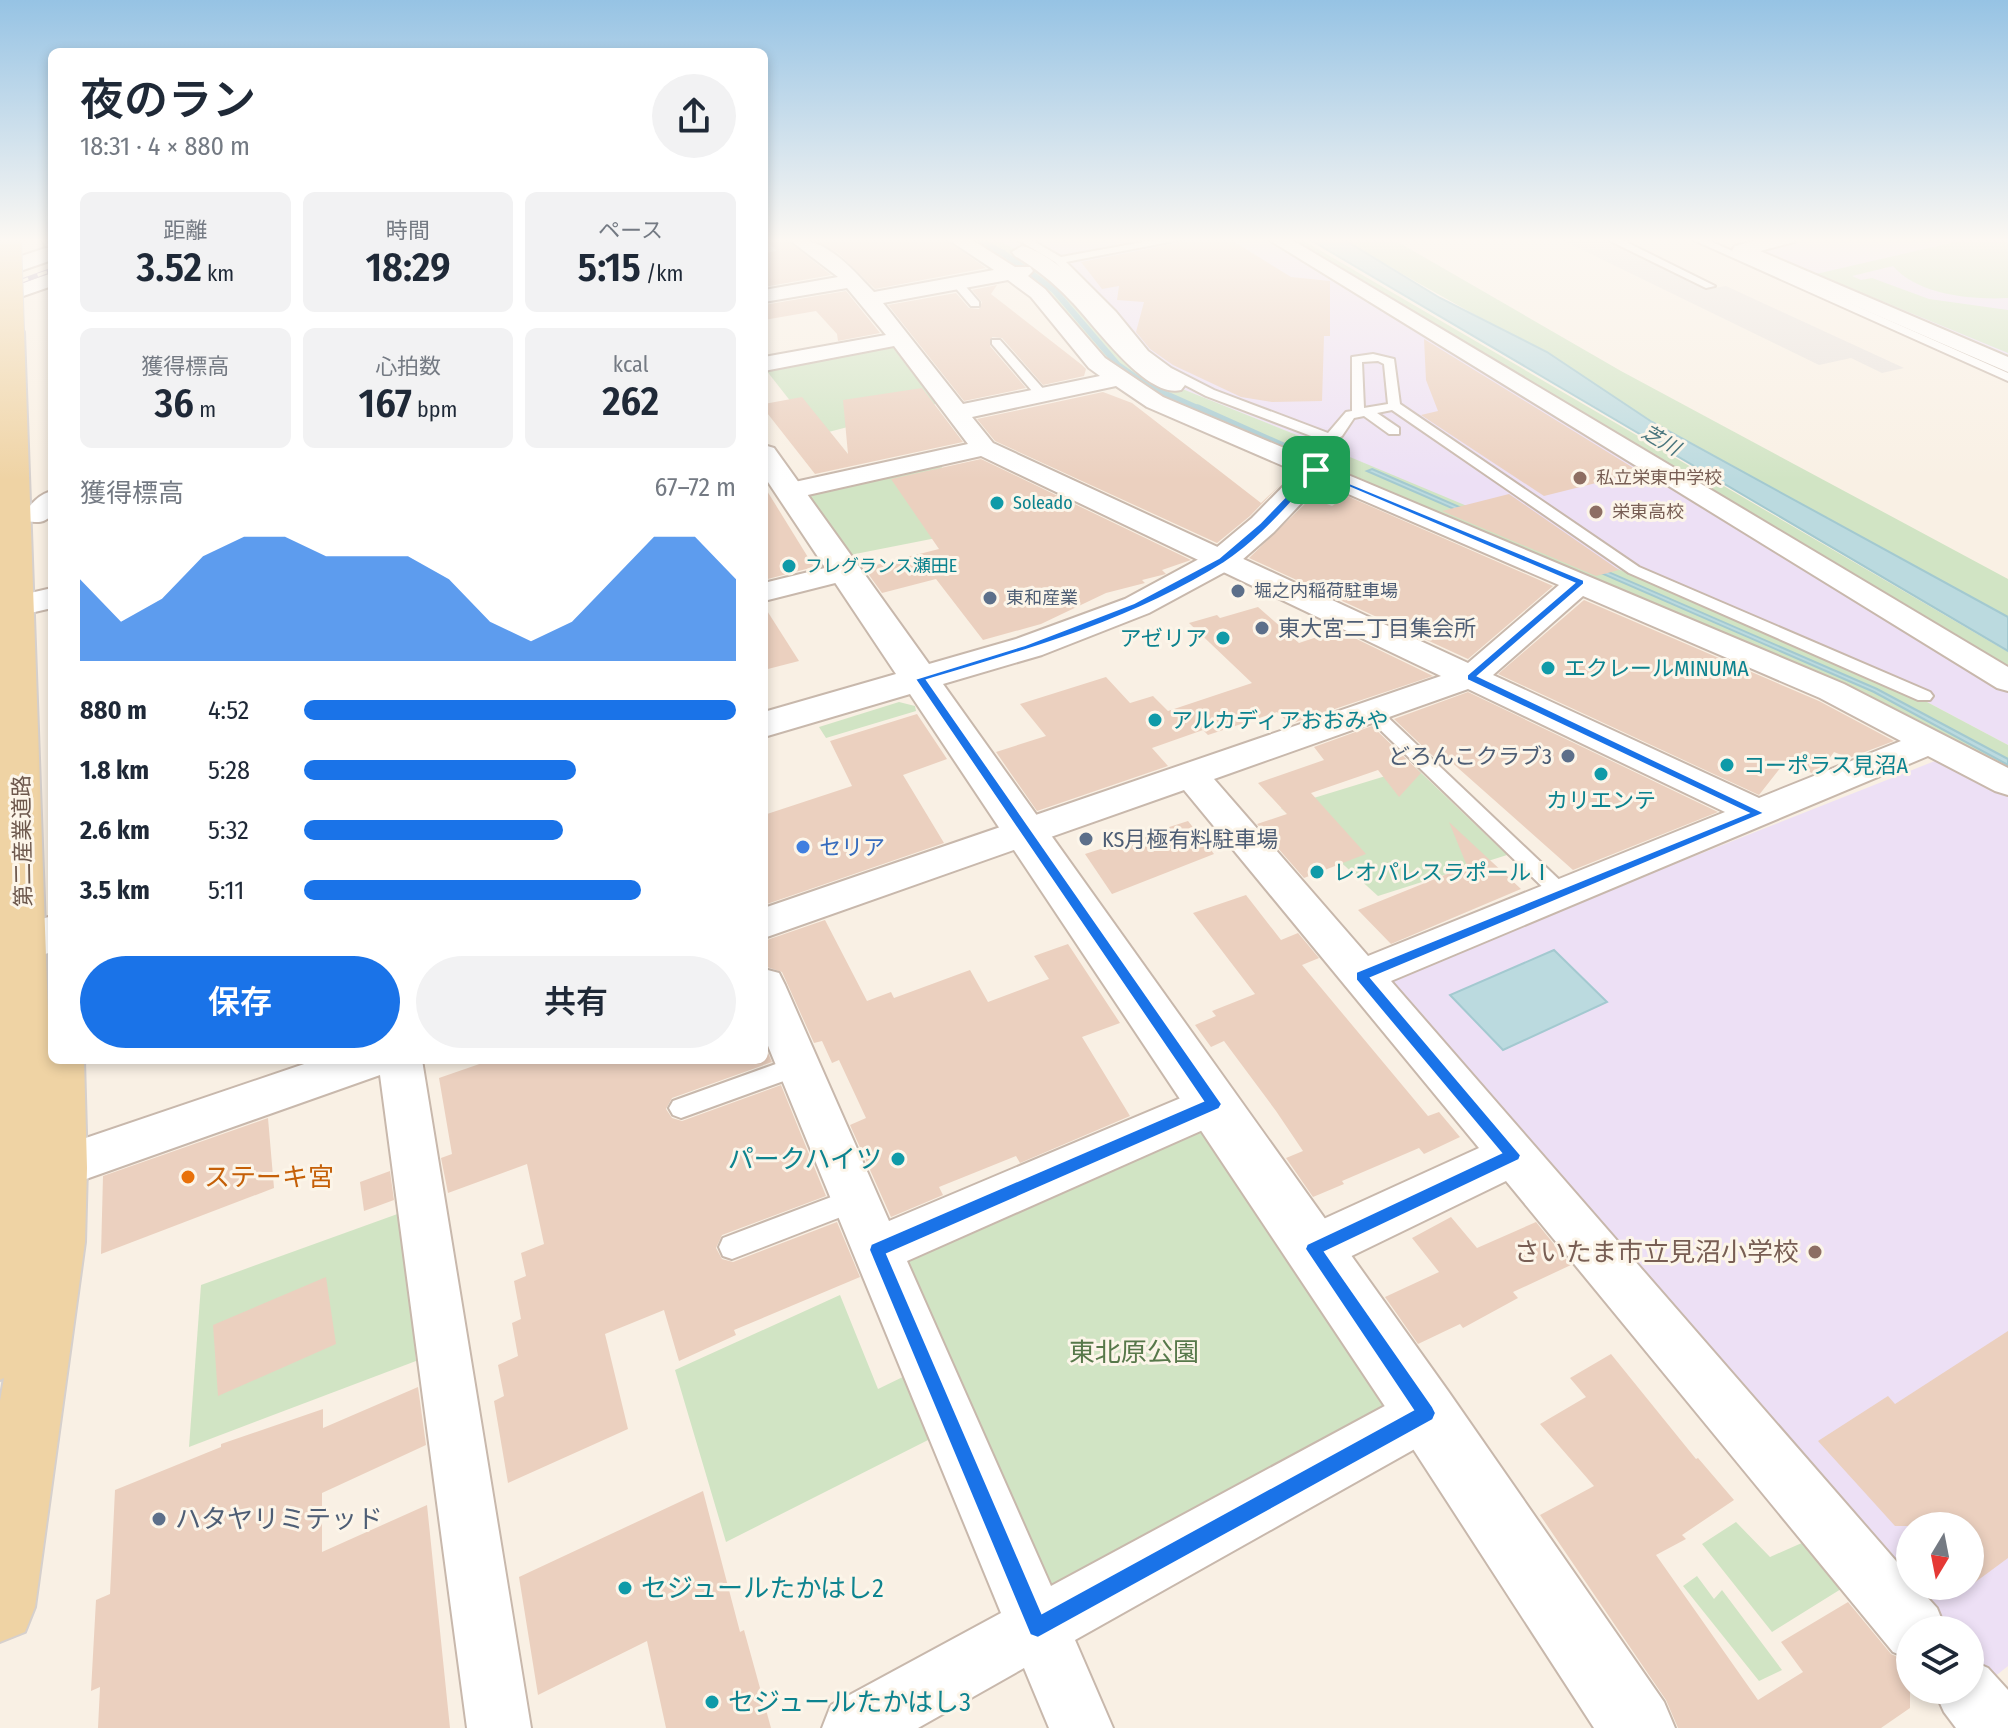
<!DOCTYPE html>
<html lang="ja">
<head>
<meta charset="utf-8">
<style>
  :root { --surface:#fff; --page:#f2f2f3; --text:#1f2937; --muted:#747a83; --accent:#1a73e8 }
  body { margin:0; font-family:"Fira Sans Condensed","Noto Sans JP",sans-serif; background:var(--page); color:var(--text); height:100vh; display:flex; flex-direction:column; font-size:30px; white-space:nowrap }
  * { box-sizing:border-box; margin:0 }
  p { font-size:26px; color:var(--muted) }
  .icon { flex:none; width:44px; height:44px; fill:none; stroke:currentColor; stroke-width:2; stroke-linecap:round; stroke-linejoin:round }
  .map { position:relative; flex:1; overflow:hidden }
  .details { position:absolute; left:48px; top:48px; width:720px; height:1016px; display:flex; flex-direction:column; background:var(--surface); border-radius:12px; box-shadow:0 4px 12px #0003 }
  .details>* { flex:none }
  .needle { width:52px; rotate:190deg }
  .tools { position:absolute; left:1896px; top:1512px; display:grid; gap:16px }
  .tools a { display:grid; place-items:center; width:88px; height:88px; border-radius:50%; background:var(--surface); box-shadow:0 4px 12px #0003; font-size:40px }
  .pin { position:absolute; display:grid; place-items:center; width:68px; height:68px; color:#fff; margin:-34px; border-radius:16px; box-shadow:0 4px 12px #0006 }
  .round { display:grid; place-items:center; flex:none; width:84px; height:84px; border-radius:42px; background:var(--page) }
  .head { display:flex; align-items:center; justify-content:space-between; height:136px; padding:0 32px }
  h1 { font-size:44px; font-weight:600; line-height:60px }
  .figures { display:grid; grid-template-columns:repeat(3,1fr); gap:12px; height:136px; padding:8px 32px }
  .figures div { display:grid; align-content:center; border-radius:12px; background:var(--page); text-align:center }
  .figures b { font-size:40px; font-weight:600 }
  .figures small { font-size:22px; font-weight:400 }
  .figures p { font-size:22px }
  .chart { height:224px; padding:16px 32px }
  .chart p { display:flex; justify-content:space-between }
  .chart svg { width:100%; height:144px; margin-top:8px; fill:var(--accent); opacity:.7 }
  .primary-button { display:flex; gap:16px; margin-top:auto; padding:16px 32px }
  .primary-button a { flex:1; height:92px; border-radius:48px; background:var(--accent); color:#fff; font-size:32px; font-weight:600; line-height:92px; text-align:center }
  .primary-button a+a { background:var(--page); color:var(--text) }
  ul { padding:0 32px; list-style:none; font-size:26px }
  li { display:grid; grid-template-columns:128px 96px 1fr; align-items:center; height:60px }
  li i { height:20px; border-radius:10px; background:var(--accent) }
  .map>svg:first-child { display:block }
</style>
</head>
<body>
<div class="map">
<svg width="2008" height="1728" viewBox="0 0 2008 1728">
  <rect width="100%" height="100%" fill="#f9f0e4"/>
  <path fill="#e9e3de" d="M1558,238h43l108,51 17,-3 178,82 -22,5 -31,-15 -32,7z"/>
  <g fill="#ede0f5">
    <path d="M995,238h272l741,451v56l-113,-60 -302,-126 -48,-15 -216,-96 -159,-64 -127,-120z"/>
    <path d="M1808,238h200v123l-253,-111z"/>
    <path d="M1950,755l58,32v879l-15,12 -23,-27v-21h-19l-38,-44h57v-60h-60v56l-526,-603z"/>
  </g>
  <g fill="#d1e4c4">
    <path d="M955,238h40l51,28 124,118 159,64 -13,22 -199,-91 -79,-86z"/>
    <path d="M1280,238h19l709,414v24z"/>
    <path d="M1341,238h50l230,133 387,208v38l-356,-195c-99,-68 -208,-122 -311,-184z"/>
    <path d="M1972,238h36v60c-36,2 -90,-3 -115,-32l-41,10 9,4 11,-2 57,21 79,11v43l-192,-79z"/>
    <path d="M890,344l46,60 -119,31 -51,-65z"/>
    <path d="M1338,452l557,233 113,60v38l-681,-317z"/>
    <path d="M939,463l43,66 -132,26 -46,-57 6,-6z"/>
    <path d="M899,702l16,4 1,5 -90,27 -7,-11z"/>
    <path d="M1415,767l92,88 -129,41 -97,-88z"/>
    <path d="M1214,1104l212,309 -388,214 -161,-377z"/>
    <path d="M403,1212l13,149 -227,86 12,-162z"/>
    <path d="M840,1295l38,94 33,-16 27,62 -212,107 -51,-172z"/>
    <path d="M1736,1522l34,35 34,-15 37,47 -69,43 -70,-88z"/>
    <path d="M1697,1576l17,23 8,-9 60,80 -23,11 -76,-95z"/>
  </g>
  <g fill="#bbdadf" stroke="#a3c9d0" stroke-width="2">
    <path d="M1307,238l36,1 97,59 107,54 105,70 356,195v34z"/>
    <path d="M1372,469l505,220 131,70v6l-134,-73 -507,-221z"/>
    <path d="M1554,950l53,52 -104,48 -53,-55z"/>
  </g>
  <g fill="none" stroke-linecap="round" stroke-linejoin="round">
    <path stroke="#a3c9d0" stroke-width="6" d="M974,238l29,15 51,37 64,75 30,21 54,24"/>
    <path stroke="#a3c9d0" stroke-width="7" d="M1198,408l110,49"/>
  </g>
  <g fill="#ebd0bf">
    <path d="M764,238h20l47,37 -67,12v-34l13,-2z"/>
    <path d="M810,238h133l43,30 -111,21 -37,-36z"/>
    <path d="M1204,238h24l63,39 39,4v55h-6l-2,65 -50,1 -31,-5 -68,-32 -23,-16 -14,-17 8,-30 -27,-2 2,-14 -17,3 -21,-27z"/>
    <path d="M997,285l-6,9 91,71 4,4 -2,7 -41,9 -41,-47 -10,-1 -2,9 36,42 -62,13 -76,-96 68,-12 13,15 10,1 3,-7 -10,-12z"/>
    <path d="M846,291l34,42 -42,8 -1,-7 -21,-23 -52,9v-15z"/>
    <path d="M1424,339l216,133 -96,24 -123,-81 17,-4 -12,-31z"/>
    <path d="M922,388l41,54 -148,32 -51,-65v-5l38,-7 46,57 -5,-54z"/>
    <path d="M1103,392l29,11 129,100 19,-18 -30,31 -33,27 -222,-102 -18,-22z"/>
    <path d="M981,459l210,101 -29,10 4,4 -24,6 3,3 -39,10 -65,31 -58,16 -47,-61 -54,14 -18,-25 75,-19 -48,-70z"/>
    <path d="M764,486l50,81 -50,13z"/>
    <path d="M1509,494l110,76 -23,6 -154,-65z"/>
    <path d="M1347,496l206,90 -85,73 -219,-101 62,-60 21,8z"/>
    <path d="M1584,600l235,101 75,40 -45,17 -15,-6 -12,17 -10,4 -27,-11 -26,33 -261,-121z"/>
    <path d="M764,606l35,55 -35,9z"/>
    <path d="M1258,607l41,36 39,-13 95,46 -143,48 -13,-12 -69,23 -5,-5 -51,18 16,18 -131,45 -41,-59 50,-16 -26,-32 86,-27 24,26 23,-7 15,15 84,-28 -63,-60 28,-8 3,3z"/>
    <path d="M1468,692l250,120 -145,58 -133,-118 -5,6 -41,-39z"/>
    <path d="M917,714l30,45 -44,16 41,68 -180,62v-90l88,-29 -22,-45z"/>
    <path d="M1372,726l49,47 -22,24 -21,-27 -67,23 55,61 -62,24 -47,-54 30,-10 -29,-31 66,-23 -10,-13z"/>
    <path d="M1188,821l26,33 -102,40 -27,-40z"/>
    <path d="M1449,822l72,67 -130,55 -33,-34 109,-44z"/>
    <path d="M1246,895l35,45 17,-7 21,25 -17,7 126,151 11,-4 21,25 -36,17 -5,-6 -77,33 2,3 -31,13 -27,-39 17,-7 -27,-40 -52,-70 -13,6 -16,-22 21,-9 -4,-5 43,-17 -62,-81z"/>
    <path d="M825,920l42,81 24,-9 3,6 76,-28 18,32 61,-23 -15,-23 34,-12 52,79 -38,14 48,79 -110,47 -4,-7 -77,31 4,8 -52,22 -41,-92 16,-7 -27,-58 -7,3 -10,-22 -8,2 -32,-71 -18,-6v-25z"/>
    <path d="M764,1044l8,18 -100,36 -6,11 6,9 10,3 99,-36 45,111 -104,39 -6,13 6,11 11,3 104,-40 23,55 -126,53 2,5 -57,26 -15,-51 -59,24 23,95 -120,54 -14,-82 10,-5 -6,-31 20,-9 -6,-33 9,-4 -7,-38 12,-5 -5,-23 23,-9 -17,-80 -79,29 -7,-35 11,-4 -13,-76 52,-18h273z"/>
    <path d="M268,1118l6,70 -173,66 2,-78z"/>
    <path d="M390,1171l4,29 -30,11 -4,-29z"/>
    <path d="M1451,1217l26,31 59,-26 35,43 -58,27 5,6 -55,30 -3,-4 -42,20 -33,-47 54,-25 -27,-34z"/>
    <path d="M326,1277l10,67 -118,52 -5,-71z"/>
    <path d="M2008,1331v227l-38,28v-60h-75l-77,-85 70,-45 7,8z"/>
    <path d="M1611,1354l85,105 2,-1 36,42 -52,35 4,4 -30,16 102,145 45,-28 -22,-30 67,-40 43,52 13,6 6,7v41l-29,20h-203l-12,-28 -126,-185 54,-29 -54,-62 46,-27 -16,-19z"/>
    <path d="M418,1387l8,58 -104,48v59l105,-47 23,223h-352l2,-41 -9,4 5,-91 14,-6 5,-104 106,-43v-3l102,-35v19z"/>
    <path d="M703,1491l37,141 4,-2 27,98h-105l-19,-87 -109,54 -19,-118z"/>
  </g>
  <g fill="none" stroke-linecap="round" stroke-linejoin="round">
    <defs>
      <g id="service">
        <path d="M1015,238h13l33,19 104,-19h25l-124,24 50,50 32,39 23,17 43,22 114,43 18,-21 6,-1v-54l21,-3 21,5 6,45 239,163 291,125 3,4 -3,4h-12l-289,-127 -237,-163 -15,3 22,15v6h-10l-25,-18 -10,2 -12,18 -23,12 -7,-4 7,-5 -113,-43 -44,-23 -22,-17 -32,-39 -53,-55zM1378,361l6,3 4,40 -24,4 -2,-46z"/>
        <path d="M1604,238h14l97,48 -9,2z"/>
        <path d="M1689,238h14l305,135v8z"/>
        <path d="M953,281h8l18,21v4h-8l-18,-21z"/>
        <path d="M992,340h8l46,52v6h-8l-46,-54z"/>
        <path d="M1372,706l6,2 191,181 3,5 -3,5h-14l-189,-183 -3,-4z"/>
        <path d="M798,1056l8,3 4,7 -4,7 -125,45 -8,-3 -4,-7 4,-7z"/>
        <path d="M855,1188l9,4 4,8 -4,8 -132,51 -9,-3 -4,-9 4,-9z"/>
      </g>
      <g id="minor">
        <path d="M42,238h10v10l-7,-2z"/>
        <path d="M787,238c40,0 61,27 87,54l120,-22 -48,-32h23l46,29h15l3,4 -5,5 17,13 60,69 58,39 681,287 164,84v27l-13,-4 -67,-35 -537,225 519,596v9h7l20,22 9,22h-36v29l-17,-7 -387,-471 -175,85 -18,7 -18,-7 -7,-17 7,-17 184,-84 -295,-358 -420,148v-30l677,-232 -460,-220 -191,43 -9,-2 -4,-6 4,-6 187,-41 -74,-98 -130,25v-14l122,-22 -39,-47 -83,14v-12l74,-13zM1008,280l23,17 58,71 11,8 -137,28 -80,-101zM1116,386l31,21 412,178 -91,78 -475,-220 -21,-26zM1583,596l237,102 81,43 -142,57 -266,-123zM1468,689l257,123 -357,144 -154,-177z"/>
        <path d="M1266,238h23l719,429v24l-11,-3z"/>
        <path d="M1764,238h32l-2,4 -34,9 248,106v15l-273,-118 -3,-4 3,-4z"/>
        <path d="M1022,246c55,14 104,104 159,134l4,5 -4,5c-36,9 -88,-68 -112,-91 -16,-17 -34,-31 -54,-43l-3,-4z"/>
        <path d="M52,273v13l-52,18v-13z"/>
        <path d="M52,491v24c-8,8 -14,8 -25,6l-4,-6c8,-11 16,-21 29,-24z"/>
        <path d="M845,563l10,3 4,6 -4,6 -91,23v-18z"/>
        <path d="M764,969l15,4 6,12 104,236 325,-137 16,6 7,14 -7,14 -323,143 144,325 356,-192 19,-8 19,8 8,19 -8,19 -370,208 38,88h-64l-25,-60 -106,60h-96l9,-23 170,-92 -237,-577z"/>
        <path d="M316,1060h106l109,668h-64l-87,-653 -342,121 -17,-6 -7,-15 7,-15z"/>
        <path d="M1970,1660l18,8 20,22v38h-52l-12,-16 -10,-22h36z"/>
      </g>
      <g id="tertiary">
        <path d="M52,246v14l-52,18v-15z"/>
        <path d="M764,445l10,3 155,216 87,-25 109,-40 85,-46 42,-35 53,-54 11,-3 11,3 4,6 -4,6 -53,56 -40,35 -85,46 -107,42 -99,29 505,707 216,311 11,26h-81l-190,-293 -494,-741 -146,43v-25l132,-38 -132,-198z"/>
        <path d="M52,588v20l-52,12v-20z"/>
      </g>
      <path id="secondary" d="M52,916v36l-52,15v-36z"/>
      <path id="primary" d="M12,325l9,2 3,5 25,710 3,-1v19h32l3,108 -2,74 -50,365 -10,25 -25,10v-241l4,-23 -4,2v-1049l3,-4z"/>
    </defs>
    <use href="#service" stroke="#c8b8ac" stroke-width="4"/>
    <use href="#minor" stroke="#c8b8ac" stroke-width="4"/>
    <use href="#tertiary" stroke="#c8b8ac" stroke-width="4"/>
    <use href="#secondary" stroke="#cdbaac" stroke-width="4"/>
    <use href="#primary" stroke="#d6d0cd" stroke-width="4"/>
    <use href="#service" fill="#fff" fill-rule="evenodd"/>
    <use href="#minor" fill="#fff" fill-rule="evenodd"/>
    <use href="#tertiary" fill="#fff" fill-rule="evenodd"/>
    <use href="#secondary" fill="#fff" fill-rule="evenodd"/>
    <use href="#primary" fill="#efd3a4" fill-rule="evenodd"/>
    <defs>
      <path id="rail" d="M0,289l52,-19"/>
    </defs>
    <use href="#rail" stroke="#b3a4c0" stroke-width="5"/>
    <use href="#rail" stroke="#fcf5e9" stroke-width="3" stroke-dasharray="10" stroke-linecap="butt"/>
    <defs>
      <path id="primary-bridge" d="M9,238l3,94"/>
    </defs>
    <use href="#primary-bridge" stroke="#d6d0cd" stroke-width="26" stroke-linecap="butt"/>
    <use href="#primary-bridge" stroke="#efd3a4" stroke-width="24"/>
  </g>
  <linearGradient id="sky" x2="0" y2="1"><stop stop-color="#96c3e4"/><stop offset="0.5" stop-color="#fcf8f3"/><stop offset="1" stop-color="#fcf8f3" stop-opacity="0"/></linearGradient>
  <rect width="2008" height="480" fill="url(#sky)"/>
  <path fill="#1a73e8" stroke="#fff" stroke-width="2" fill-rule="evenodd" d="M1313,468l271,112v4l-106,92 287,137 -394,165 150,177 -2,5 -194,92 108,155 3,6 -3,7 -395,218 -8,-3 -161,-385 2,-6 332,-143 -288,-422 110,-34 109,-42 85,-45 41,-35zM1318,474l256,109 -107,92v5l281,133 -392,159v8l145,173 -194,91 -2,5 108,161 -371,203 -155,-359 332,-145 3,-5 -295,-424c102,-30 206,-60 297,-117 36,-23 65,-59 94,-89z"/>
  <g fill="#8d6e63" stroke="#fcf5e9" stroke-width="3">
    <circle cx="1580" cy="478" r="8"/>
    <circle cx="1596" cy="512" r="8"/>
    <circle cx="1815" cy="1252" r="8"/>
  </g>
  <g fill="#0f9aa8" stroke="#fcf5e9" stroke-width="3">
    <circle cx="997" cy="503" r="8"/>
    <circle cx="789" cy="566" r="8"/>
    <circle cx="1223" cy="638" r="8"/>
    <circle cx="1548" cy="668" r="8"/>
    <circle cx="1155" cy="720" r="8"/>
    <circle cx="1727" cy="765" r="8"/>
    <circle cx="1601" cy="774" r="8"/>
    <circle cx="1317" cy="872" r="8"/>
    <circle cx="898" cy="1159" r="8"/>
    <circle cx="625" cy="1588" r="8"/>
    <circle cx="712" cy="1702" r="8"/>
  </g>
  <g fill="#5c6f8a" stroke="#fcf5e9" stroke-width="3">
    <circle cx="1238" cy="591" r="8"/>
    <circle cx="990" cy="598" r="8"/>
    <circle cx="1262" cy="628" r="8"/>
    <circle cx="1568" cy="756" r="8"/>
    <circle cx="1086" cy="839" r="8"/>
    <circle cx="159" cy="1519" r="8"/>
  </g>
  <circle fill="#3f7fe0" stroke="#fcf5e9" stroke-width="3" cx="803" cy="847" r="8"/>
  <circle fill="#e8710a" stroke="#fcf5e9" stroke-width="3" cx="188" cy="1177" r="8"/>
  <g text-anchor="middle" stroke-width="6" stroke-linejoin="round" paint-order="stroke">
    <g font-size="18" fill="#785e54" stroke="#fcf5e9" text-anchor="start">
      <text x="1596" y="484">私立栄東中学校</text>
      <text x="1612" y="518">栄東高校</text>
    </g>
    <g font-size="18" fill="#0d838f" stroke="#fcf5e9" text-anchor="start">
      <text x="1013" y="509">Soleado</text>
      <text x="805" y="572">フレグランス瀬田E</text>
    </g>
    <g font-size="18" fill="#4e5e75" stroke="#fcf5e9" text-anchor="start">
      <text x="1254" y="597">堀之内稲荷駐車場</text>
      <text x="1006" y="604">東和産業</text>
    </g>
    <g font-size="20" font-style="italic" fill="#4a767e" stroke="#fcf5e9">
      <text transform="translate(1661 440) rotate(30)" y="7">芝川</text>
    </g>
    <g font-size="22" fill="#4e5e75" stroke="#fcf5e9" text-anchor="start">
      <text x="1278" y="636">東大宮二丁目集会所</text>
      <text x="1552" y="764" text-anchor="end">どろんこクラブ3</text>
      <text x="1102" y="847">KS月極有料駐車場</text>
    </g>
    <g font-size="22" fill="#0d838f" stroke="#fcf5e9" text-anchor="start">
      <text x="1207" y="646" text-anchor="end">アゼリア</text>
      <text x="1564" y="676">エクレールMINUMA</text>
      <text x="1171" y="728">アルカディアおおみや</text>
      <text x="1743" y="773">コーポラス見沼A</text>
      <text x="1601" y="808" text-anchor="middle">カリエンテ</text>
      <text x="1333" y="880">レオパレスラポールⅠ</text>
    </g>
    <g font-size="22" fill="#6d584d" stroke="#fcf5e9">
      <text transform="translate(22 841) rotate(-91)" y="8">第二産業道路</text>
    </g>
    <g font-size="22" fill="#366cbe" stroke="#fcf5e9" text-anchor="start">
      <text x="819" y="855">セリア</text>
    </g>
    <g font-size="26" fill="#0d838f" stroke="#fcf5e9" text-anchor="start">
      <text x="882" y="1168" text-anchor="end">パークハイツ</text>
      <text x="641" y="1597">セジュールたかはし2</text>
      <text x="728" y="1711">セジュールたかはし3</text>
    </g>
    <g font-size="26" fill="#c56008" stroke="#fcf5e9" text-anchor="start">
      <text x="204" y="1186">ステーキ宮</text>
    </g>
    <g font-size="26" fill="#785e54" stroke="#fcf5e9" text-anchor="end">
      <text x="1799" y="1261">さいたま市立見沼小学校</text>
    </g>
    <g font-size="26" fill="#57784a" stroke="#fcf5e9">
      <text x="1134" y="1361">東北原公園</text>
    </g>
    <g font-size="26" fill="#4e5e75" stroke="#fcf5e9" text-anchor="start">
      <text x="175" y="1528">ハタヤリミテッド</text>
    </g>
  </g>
</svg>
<div class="tools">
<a><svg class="needle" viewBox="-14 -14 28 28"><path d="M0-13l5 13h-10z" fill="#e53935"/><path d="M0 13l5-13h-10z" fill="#747a83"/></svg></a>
<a><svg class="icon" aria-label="layers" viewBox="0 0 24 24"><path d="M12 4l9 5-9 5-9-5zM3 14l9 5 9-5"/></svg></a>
</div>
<div class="pin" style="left:1316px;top:470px;background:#1e9e55"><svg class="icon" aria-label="arrive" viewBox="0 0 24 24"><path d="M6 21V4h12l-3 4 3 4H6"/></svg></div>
<section class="details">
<div class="head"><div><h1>夜のラン</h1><p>18:31 · 4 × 880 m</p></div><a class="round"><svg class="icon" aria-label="share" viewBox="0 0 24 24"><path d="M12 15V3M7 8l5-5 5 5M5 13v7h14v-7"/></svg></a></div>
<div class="figures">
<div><p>距離</p><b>3.52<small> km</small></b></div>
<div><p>時間</p><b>18:29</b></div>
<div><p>ペース</p><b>5:15<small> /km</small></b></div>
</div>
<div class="figures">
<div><p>獲得標高</p><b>36<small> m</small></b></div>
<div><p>心拍数</p><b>167<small> bpm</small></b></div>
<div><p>kcal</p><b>262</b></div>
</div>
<div class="chart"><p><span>獲得標高</span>67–72 m</p>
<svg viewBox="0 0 160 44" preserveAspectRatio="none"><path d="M0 44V19L10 32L20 25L30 12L40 6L50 6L60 12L70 12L80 12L90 19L100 32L110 38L120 32L130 19L140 6L150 6L160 19V44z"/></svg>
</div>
<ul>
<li><b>880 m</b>4:52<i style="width:100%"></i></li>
<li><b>1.8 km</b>5:28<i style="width:63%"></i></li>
<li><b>2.6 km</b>5:32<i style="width:60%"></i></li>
<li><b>3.5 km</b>5:11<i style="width:78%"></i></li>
</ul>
<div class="primary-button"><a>保存</a><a>共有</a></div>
</section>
</div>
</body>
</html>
